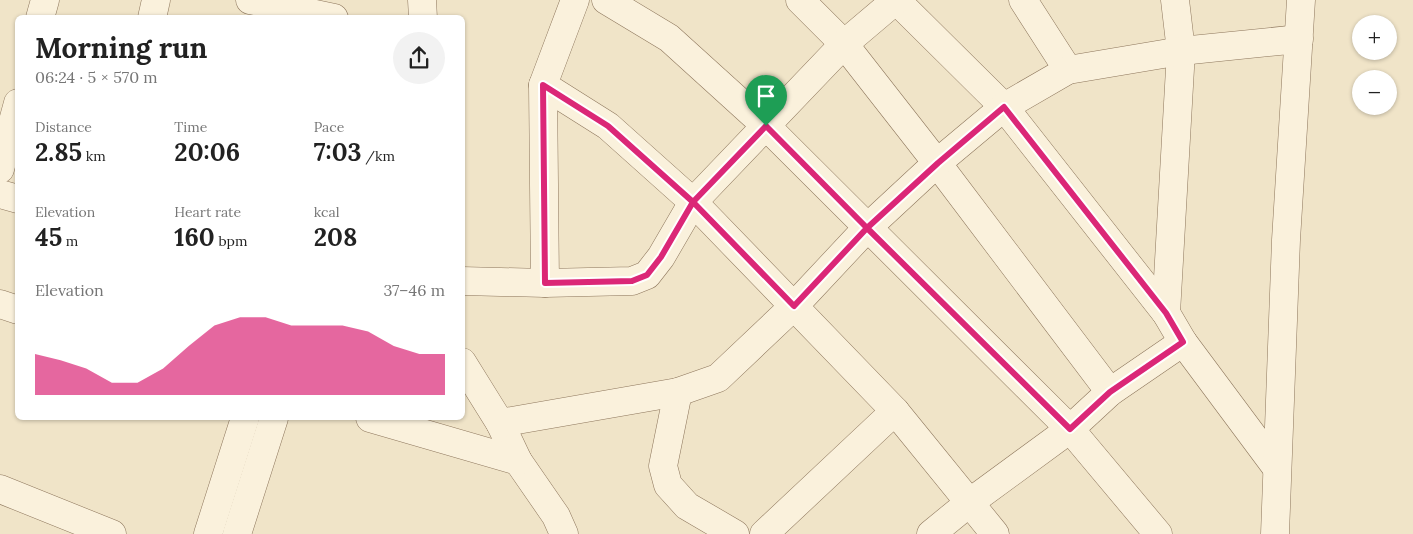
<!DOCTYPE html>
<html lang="en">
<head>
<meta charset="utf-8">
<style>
  :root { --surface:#fff; --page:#f2f2f2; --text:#222; --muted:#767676; --accent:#db2777 }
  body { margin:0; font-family:Lora,serif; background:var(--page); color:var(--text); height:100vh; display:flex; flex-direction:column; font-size:19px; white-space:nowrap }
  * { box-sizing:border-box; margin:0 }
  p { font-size:16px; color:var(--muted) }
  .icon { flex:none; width:28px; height:28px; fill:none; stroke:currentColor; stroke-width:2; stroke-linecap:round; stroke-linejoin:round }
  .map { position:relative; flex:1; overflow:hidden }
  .side { position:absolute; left:15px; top:15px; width:450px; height:405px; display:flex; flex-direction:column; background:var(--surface); border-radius:8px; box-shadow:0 1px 4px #0004 }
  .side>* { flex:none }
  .tools { position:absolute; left:1352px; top:15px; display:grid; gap:10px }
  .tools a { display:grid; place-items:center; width:45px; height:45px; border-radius:50%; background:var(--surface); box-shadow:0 1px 4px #0004; font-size:25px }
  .pin { position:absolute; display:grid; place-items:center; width:42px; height:42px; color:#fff; margin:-51px -21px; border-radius:50% 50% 50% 0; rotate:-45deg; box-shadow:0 0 5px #0007 }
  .pin .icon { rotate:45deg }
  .round { display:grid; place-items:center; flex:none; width:52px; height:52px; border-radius:26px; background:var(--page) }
  .headline { display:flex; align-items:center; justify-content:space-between; height:85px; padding:0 20px }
  h1 { font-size:28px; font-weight:700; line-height:38px }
  .metrics { display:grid; grid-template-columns:repeat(3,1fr); gap:8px; height:85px; padding:5px 20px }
  .metrics div { display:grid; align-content:center }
  .metrics b { font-size:25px; font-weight:700 }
  .metrics small { font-size:14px; font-weight:400 }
  .metrics p { font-size:14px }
  .chart { height:140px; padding:10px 20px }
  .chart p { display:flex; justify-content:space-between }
  .chart svg { width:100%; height:90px; margin-top:5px; fill:var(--accent); opacity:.7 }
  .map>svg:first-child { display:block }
</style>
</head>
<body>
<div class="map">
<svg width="1413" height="534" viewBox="0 0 1413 534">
  <rect width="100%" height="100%" fill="#f0e4c8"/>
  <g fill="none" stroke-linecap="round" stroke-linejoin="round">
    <defs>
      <g id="minor">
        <path d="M250,0l84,18"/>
        <path d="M422,0l1,18"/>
        <path d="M606,0l63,38 97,88 304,303 88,105"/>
        <path d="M800,0l44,44 93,119 173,229"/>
        <path d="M896,0l108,107 162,206 17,29 93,125"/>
        <path d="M1023,0l45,70"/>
        <path d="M40,18l5,-18"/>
        <path d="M152,18l4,-18"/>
        <path d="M543,85l65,41 85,76 202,209 100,123"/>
        <path d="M0,169l18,-66"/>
        <path d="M0,194l18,5"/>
        <path d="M462,281l83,2 87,-2 15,-6 14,-18 32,-55 151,-158 52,-44"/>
        <path d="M545,283l-2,-198 32,-85"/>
        <path d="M0,304l18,6"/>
        <path d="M1166,313l15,-262 -6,-51"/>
        <path d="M462,362l38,61 18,38 38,55 8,18"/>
        <path d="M678,392l-15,74 5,19 19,21 48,28"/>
        <path d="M370,418l148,43"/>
        <path d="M500,423l178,-31 40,-14 76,-72 73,-78 70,-65 67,-56 64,-37 113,-19 118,-12"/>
        <path d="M0,489l112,45"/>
        <path d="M208,534l37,-116"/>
        <path d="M237,534l37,-116"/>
        <path d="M764,534l131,-123"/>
        <path d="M931,534l38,-31 101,-74 40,-37 73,-50"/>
        <path d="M1275,534l11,-294 15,-240"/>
      </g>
    </defs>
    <use href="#minor" stroke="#8d765c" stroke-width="29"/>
    <use href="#minor" stroke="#faf1dc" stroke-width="28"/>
  </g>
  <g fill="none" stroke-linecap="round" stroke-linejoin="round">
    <defs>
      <path id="route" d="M766,126l-73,76 -32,55 -14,18 -15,6 -87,2 -2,-198 65,41 85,76 101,104 73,-78 203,201 40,-37 73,-50 -17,-29 -162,-206 -66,56 -71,65 -101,-102"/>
    </defs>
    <use href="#route" stroke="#fff" stroke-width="10"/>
    <use href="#route" stroke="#db2777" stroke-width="6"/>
  </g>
</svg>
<div class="tools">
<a>+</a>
<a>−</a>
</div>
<div class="pin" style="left:766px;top:126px;background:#1e9e55"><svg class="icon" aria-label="arrive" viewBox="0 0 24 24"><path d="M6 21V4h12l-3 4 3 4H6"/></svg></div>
<section class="side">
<div class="headline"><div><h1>Morning run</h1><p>06:24 · 5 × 570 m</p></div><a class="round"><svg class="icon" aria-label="share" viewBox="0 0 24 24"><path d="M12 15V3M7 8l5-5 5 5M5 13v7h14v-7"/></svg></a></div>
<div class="metrics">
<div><p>Distance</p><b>2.85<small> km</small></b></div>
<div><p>Time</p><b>20:06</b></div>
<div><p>Pace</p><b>7:03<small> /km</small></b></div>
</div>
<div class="metrics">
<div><p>Elevation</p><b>45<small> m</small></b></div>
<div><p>Heart rate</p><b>160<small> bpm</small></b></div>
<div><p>kcal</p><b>208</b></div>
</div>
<div class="chart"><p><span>Elevation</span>37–46 m</p>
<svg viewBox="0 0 160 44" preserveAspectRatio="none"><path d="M0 44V24L10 27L20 31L30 38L40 38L50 31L60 20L70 10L80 6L90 6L100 10L110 10L120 10L130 13L140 20L150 24L160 24V44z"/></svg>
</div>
</section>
</div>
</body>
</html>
